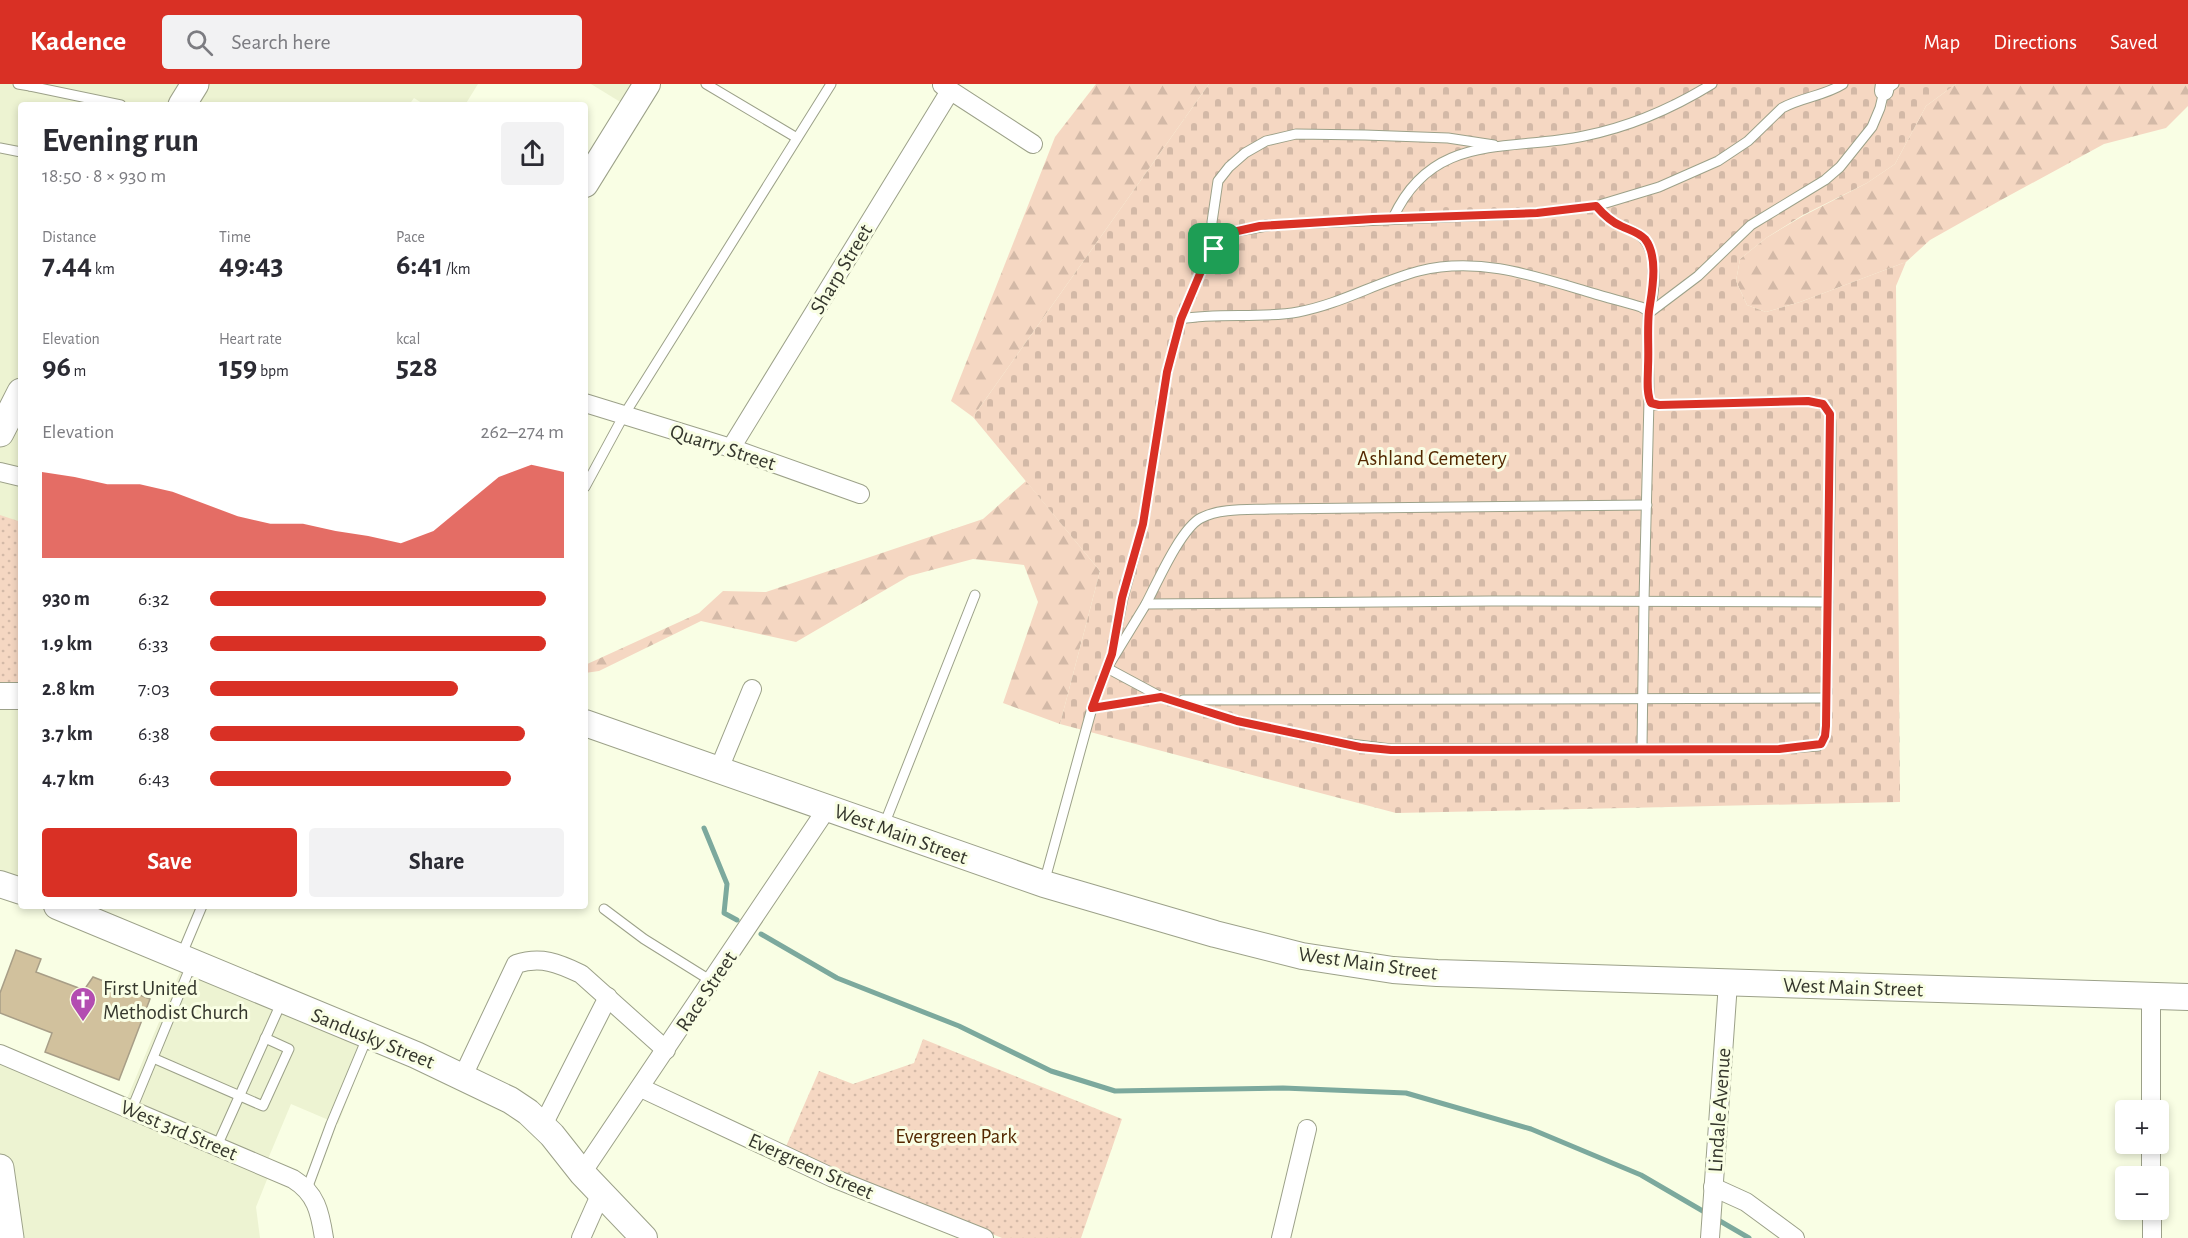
<!DOCTYPE html>
<html lang="en">
<head>
<meta charset="utf-8">
<style>
  :root { --surface:#fff; --page:#f2f2f3; --text:#2b2b33; --muted:#7c7c81; --accent:#d93025 }
  body { margin:0; font-family:"Alegreya Sans",sans-serif; background:var(--page); color:var(--text); height:100vh; display:flex; flex-direction:column; font-size:22px; white-space:nowrap }
  * { box-sizing:border-box; margin:0 }
  p { font-size:20px; color:var(--muted) }
  .icon { flex:none; width:33px; height:33px; fill:none; stroke:currentColor; stroke-width:2; stroke-linecap:round; stroke-linejoin:round }
  .map { position:relative; flex:1; overflow:hidden }
  .details { position:absolute; left:18px; top:18px; width:570px; height:807px; display:flex; flex-direction:column; background:var(--surface); border-radius:6px; box-shadow:0 3px 9px #0003 }
  .details>* { flex:none }
  .controls { position:absolute; left:2115px; top:1016px; display:grid; gap:12px }
  .controls a { display:grid; place-items:center; width:54px; height:54px; border-radius:6px; background:var(--surface); box-shadow:0 3px 9px #0003; font-size:30px }
  .pin { position:absolute; display:grid; place-items:center; width:51px; height:51px; color:#fff; margin:-26px; border-radius:12px; box-shadow:0 3px 9px #0006 }
  .round { display:grid; place-items:center; flex:none; width:63px; height:63px; border-radius:6px; background:var(--page) }
  .head { display:flex; align-items:center; justify-content:space-between; height:102px; padding:0 24px }
  h1 { font-size:33px; font-weight:600; line-height:45px }
  .metrics { display:grid; grid-template-columns:repeat(3,1fr); gap:9px; height:102px; padding:6px 24px }
  .metrics div { display:grid; align-content:center }
  .metrics b { font-size:30px; font-weight:600 }
  .metrics small { font-size:16px; font-weight:400 }
  .metrics p { font-size:16px }
  .chart { height:168px; padding:12px 24px }
  .chart p { display:flex; justify-content:space-between }
  .chart svg { width:100%; height:108px; margin-top:6px; fill:var(--accent); opacity:.7 }
  .primary-button { display:flex; gap:12px; margin-top:auto; padding:12px 24px }
  .primary-button a { flex:1; height:69px; border-radius:6px; background:var(--accent); color:#fff; font-size:24px; font-weight:600; line-height:69px; text-align:center }
  .primary-button a+a { background:var(--page); color:var(--text) }
  ul { padding:0 24px; list-style:none; font-size:20px }
  li { display:grid; grid-template-columns:96px 72px 1fr; align-items:center; height:45px }
  li i { height:15px; border-radius:8px; background:var(--accent) }
  header { display:flex; align-items:center; gap:36px; box-sizing:border-box; height:84px; padding:0 30px; background:var(--accent); color:#fff }
  header strong { font-size:28px }
  nav { display:flex; gap:33px; margin-inline-start:auto; font-size:21px }
  .search { width:420px; height:54px; background:var(--page); display:flex; align-items:center; gap:15px; box-sizing:border-box; padding:0 21px; border-radius:6px; color:var(--muted); font-size:22px }
  .map>svg:first-child { display:block }
</style>
</head>
<body>
<header>
<strong>Kadence</strong>
<div class="search"><svg class="icon" aria-label="search" viewBox="0 0 24 24"><circle cx="10" cy="10" r="6"/><path d="M15 15l6 6"/></svg>Search here</div>
<nav><a>Map</a><a>Directions</a><a>Saved</a></nav>
</header>
<div class="map">
<svg width="2188" height="1154" viewBox="0 0 2188 1154">
  <defs>
    <pattern id="forest-firs" width="22" height="20" patternUnits="userSpaceOnUse" patternTransform="scale(1.5)"><rect width="22" height="20" fill="#f5d7c2"/><path d="M5 1l3.5 6h-7zM16 11l3.5 6h-7z" fill="#d3b9a7"/></pattern>
    <pattern id="cemetery-stones" width="16" height="16" patternUnits="userSpaceOnUse" patternTransform="scale(1.5)"><rect width="16" height="16" fill="#f5d7c2"/><path d="M2 7V4a2 2 0 0 1 4 0v3zM10 15v-3a2 2 0 0 1 4 0v3z" fill="#d3b9a7"/></pattern>
    <pattern id="park-dots" width="8" height="8" patternUnits="userSpaceOnUse" patternTransform="scale(1.5)"><rect width="8" height="8" fill="#f5d7c2"/><path d="M2 2h.1M6 6h.1" fill="none" stroke="#d3b9a7" stroke-width="1.8" stroke-linecap="round"/></pattern>
  </defs>
  <rect width="100%" height="100%" fill="#f9fee4"/>
  <g fill="#edf3d2">
    <path d="M0,0h478l-13,21h-40l-11,-7 -5,7h-388v782l-21,-8z"/>
    <path d="M591,0h42l-11,19z"/>
    <path d="M187,871l186,78 -35,91 -47,-20 -23,55 6,3 -18,45 4,31h-260v-185l126,48z"/>
  </g>
  <g fill="url(#forest-firs)">
    <path d="M1096,0h113l-236,333 -22,-16 104,-264z"/>
    <path d="M1956,0h232v22l-22,22 -62,16 -103,56 -71,40 -24,22 -106,40 -34,10 -19,-7 -11,-24 4,-22 26,-21 37,-22 64,-33 28,-19 31,-58z"/>
    <path d="M1026,397l74,90 -40,153 -57,-21 35,-101 -14,-37 -51,-6 -64,17 -113,66 -95,-21 -102,50 -14,2v-8l114,-52 24,-22 43,1 217,-73z"/>
  </g>
  <path fill="url(#cemetery-stones)" d="M1209,0h747l-30,22 -31,58 -28,19 -64,32 -37,23 -26,21 -4,22 11,24 19,7 34,-10 106,-40 -10,24 4,516 -504,11 -336,-89 40,-153 -127,-154z"/>
  <g fill="url(#park-dots)">
    <path d="M0,431l21,7v161l-21,13z"/>
    <path d="M923,955l199,80 -41,119h-79l-218,-87 35,-80 34,13 61,-21z"/>
  </g>
  <g fill="none" stroke-linecap="round" stroke-linejoin="round">
    <g stroke="#7ca99d" stroke-width="5">
      <path d="M704,744l23,56 -3,29 13,7"/>
      <path d="M761,850l76,44 122,48 92,45 64,20 168,-3 123,5 125,36 110,46 108,63"/>
    </g>
  </g>
  <path fill="#d1c19d" stroke="#a89e87" stroke-width="1.5" d="M16,866l25,9 -5,13 48,18 9,-13 57,22 -31,81 -74,-28 7,-19 -52,-20v-20z"/>
  <g fill="none" stroke-linecap="round" stroke-linejoin="round">
    <defs>
      <g id="lane">
        <path d="M18,0l12,2"/>
        <path d="M30,0v2l91,19"/>
        <path d="M706,0l91,54"/>
        <path d="M0,64l21,4"/>
        <path d="M1596,122c7,8 15,16 25,20 6,3 12,4 17,8 22,14 17,57 11,79"/>
        <path d="M1393,134c40,-87 116,-66 191,-82 45,-9 89,-28 128,-52"/>
        <path d="M1214,165l-2,-27 6,-41 11,-14 16,-14 21,-12 30,-7 69,1 83,3 46,7"/>
        <path d="M1649,229l49,-37 53,-51 74,-45 15,-13 32,-40 8,-19 4,-17 10,-7"/>
        <path d="M1181,235c39,-7 78,0 117,-7 43,-8 79,-30 121,-41 60,-15 116,5 173,22 16,5 33,9 49,14l7,4 1,89 -5,201 -2,147"/>
        <path d="M585,403l39,-72 207,-331"/>
        <path d="M1146,520c11,-21 35,-76 55,-86 19,-10 48,-8 69,-9l377,-4"/>
        <path d="M1161,613l-54,-29 39,-64 345,-3 337,1"/>
        <path d="M1183,616l643,-2"/>
        <path d="M1092,624l69,-11 76,24 98,21 56,7h388l39,-3 5,-6 3,-14 5,-290c0,-22 1,-33 -23,-35l-149,4h-5l-5,-5"/>
        <path d="M884,741l91,-230"/>
        <path d="M1044,799l48,-175 20,-54 11,-56 20,-74 24,-152 14,-53 26,-62 10,-12 16,-13 40,-7 264,-12 59,-7 63,-19 59,-26 30,-20 34,-33c20,-11 42,-12 61,-24"/>
        <path d="M604,825l40,30 69,43"/>
        <path d="M181,872l21,-50"/>
        <path d="M153,974l110,48 26,-57 -24,-11"/>
        <path d="M131,1027l61,-148"/>
        <path d="M217,1062l65,-145"/>
        <path d="M307,1105l24,-65 36,-86"/>
      </g>
      <g id="street">
        <path d="M942,1l91,59"/>
        <path d="M1884,7l1,-7"/>
        <path d="M585,319l146,45 129,46"/>
        <path d="M731,364l219,-357"/>
        <path d="M0,388l21,5"/>
        <path d="M719,685l33,-80"/>
        <path d="M2151,912v114"/>
        <path d="M0,970l293,125c23,14 27,33 31,59"/>
        <path d="M463,992l53,-112c25,-8 42,-1 65,10l85,76"/>
        <path d="M641,1004l192,90 151,60"/>
        <path d="M543,1041l65,-128"/>
        <path d="M2151,1059v33"/>
        <path d="M582,1089l246,-366"/>
        <path d="M1713,1103l33,15 49,36"/>
        <path d="M2152,1125v29"/>
        <path d="M581,1154l20,-45"/>
        <path d="M1281,1154l26,-109"/>
        <path d="M1710,1154l18,-255"/>
      </g>
      <g id="secondary">
        <path d="M585,100l62,-100"/>
        <path d="M0,612h21"/>
        <path d="M585,639l459,161 171,50 87,22 91,14 44,3 751,24"/>
        <path d="M0,800l21,7"/>
        <path d="M57,822l359,149 94,45 18,12 24,23 30,38 62,65"/>
      </g>
      <g id="primary">
        <path d="M182,21l13,-21"/>
        <path d="M0,349l21,-41"/>
        <path d="M0,1084l10,70"/>
      </g>
    </defs>
    <use href="#lane" stroke="#9ca189" stroke-width="11"/>
    <use href="#street" stroke="#9ca189" stroke-width="20"/>
    <use href="#secondary" stroke="#9ca189" stroke-width="28"/>
    <use href="#primary" stroke="#9ca189" stroke-width="29"/>
    <use href="#lane" stroke="#fff" stroke-width="9"/>
    <use href="#street" stroke="#fff" stroke-width="18"/>
    <use href="#secondary" stroke="#fff" stroke-width="26"/>
    <use href="#primary" stroke="#fff" stroke-width="27"/>
  </g>
  <g fill="none" stroke-linecap="round" stroke-linejoin="round">
    <defs>
      <path id="route" d="M1596,122c7,8 15,16 25,20 8,4 17,6 24,13 14,18 7,52 4,72 -2,18 0,38 -1,56 0,11 -2,26 3,36l8,2 149,-4 15,3 7,10 -4,312 -1,10 -4,8 -42,5 -388,1 -31,-3 -123,-26 -76,-24 -69,11 20,-54 10,-56 21,-74 24,-152 14,-53 26,-62 10,-12 16,-13 27,-6 113,-7 164,-6z"/>
    </defs>
    <use href="#route" stroke="#fff" stroke-width="12"/>
    <use href="#route" stroke="#d93025" stroke-width="8"/>
  </g>
  <defs>
    <symbol id="church-pin" viewBox="-11 -11 22 30"><path d="M0 17L-7.5 6A9.5 9.5 0 1 1 7.5 6Z" fill="#b34db1" stroke="#f9fee4"/><path d="M-1.2-6h2.4v3.5h3.3v2.4h-3.3V6h-2.4V-.1h-3.3v-2.4h3.3Z" fill="#fff"/></symbol>
  </defs>
  <g fill-rule="evenodd">
    <use href="#church-pin" x="68" y="901" width="30" height="40"/>
  </g>
  <g text-anchor="middle" stroke-width="6" stroke-linejoin="round" paint-order="stroke">
    <g font-size="21" fill="#35372d" stroke="#f9fee4">
      <text transform="translate(841 185) rotate(-59)" y="7">Sharp Street</text>
      <text transform="translate(723 363) rotate(18)" y="7">Quarry Street</text>
      <text transform="translate(901 750) rotate(20)" y="7">West Main Street</text>
      <text transform="translate(1368 879) rotate(8)" y="7">West Main Street</text>
      <text transform="translate(1853 903) rotate(2)" y="7">West Main Street</text>
      <text transform="translate(706 907) rotate(-56)" y="7">Race Street</text>
      <text transform="translate(373 954) rotate(22)" y="7">Sandusky Street</text>
      <text transform="translate(1719 1026) rotate(-86)" y="7">Lindale Avenue</text>
      <text transform="translate(179 1046) rotate(23)" y="7">West 3rd Street</text>
      <text transform="translate(811 1082) rotate(24)" y="7">Evergreen Street</text>
    </g>
    <g font-size="21" fill="#532800" stroke="#f9fee4">
      <text x="1432" y="381">Ashland Cemetery</text>
      <text x="956" y="1059">Evergreen Park</text>
    </g>
    <g font-size="21" fill="#35372d" stroke="#f9fee4" text-anchor="start">
      <text x="103" y="911">First United<tspan x="103" dy="24">Methodist Church</tspan></text>
    </g>
  </g>
</svg>
<div class="controls">
<a>+</a>
<a>−</a>
</div>
<div class="pin" style="left:1214px;top:165px;background:#1e9e55"><svg class="icon" aria-label="arrive" viewBox="0 0 24 24"><path d="M6 21V4h12l-3 4 3 4H6"/></svg></div>
<section class="details">
<div class="head"><div><h1>Evening run</h1><p>18:50 · 8 × 930 m</p></div><a class="round"><svg class="icon" aria-label="share" viewBox="0 0 24 24"><path d="M12 15V3M7 8l5-5 5 5M5 13v7h14v-7"/></svg></a></div>
<div class="metrics">
<div><p>Distance</p><b>7.44<small> km</small></b></div>
<div><p>Time</p><b>49:43</b></div>
<div><p>Pace</p><b>6:41<small> /km</small></b></div>
</div>
<div class="metrics">
<div><p>Elevation</p><b>96<small> m</small></b></div>
<div><p>Heart rate</p><b>159<small> bpm</small></b></div>
<div><p>kcal</p><b>528</b></div>
</div>
<div class="chart"><p><span>Elevation</span>262–274 m</p>
<svg viewBox="0 0 160 44" preserveAspectRatio="none"><path d="M0 44V9L10 11L20 14L30 14L40 17L50 22L60 27L70 30L80 30L90 33L100 35L110 38L120 33L130 22L140 11L150 6L160 9V44z"/></svg>
</div>
<ul>
<li><b>930 m</b>6:32<i style="width:95%"></i></li>
<li><b>1.9 km</b>6:33<i style="width:95%"></i></li>
<li><b>2.8 km</b>7:03<i style="width:70%"></i></li>
<li><b>3.7 km</b>6:38<i style="width:89%"></i></li>
<li><b>4.7 km</b>6:43<i style="width:85%"></i></li>
</ul>
<div class="primary-button"><a>Save</a><a>Share</a></div>
</section>
</div>
</body>
</html>
